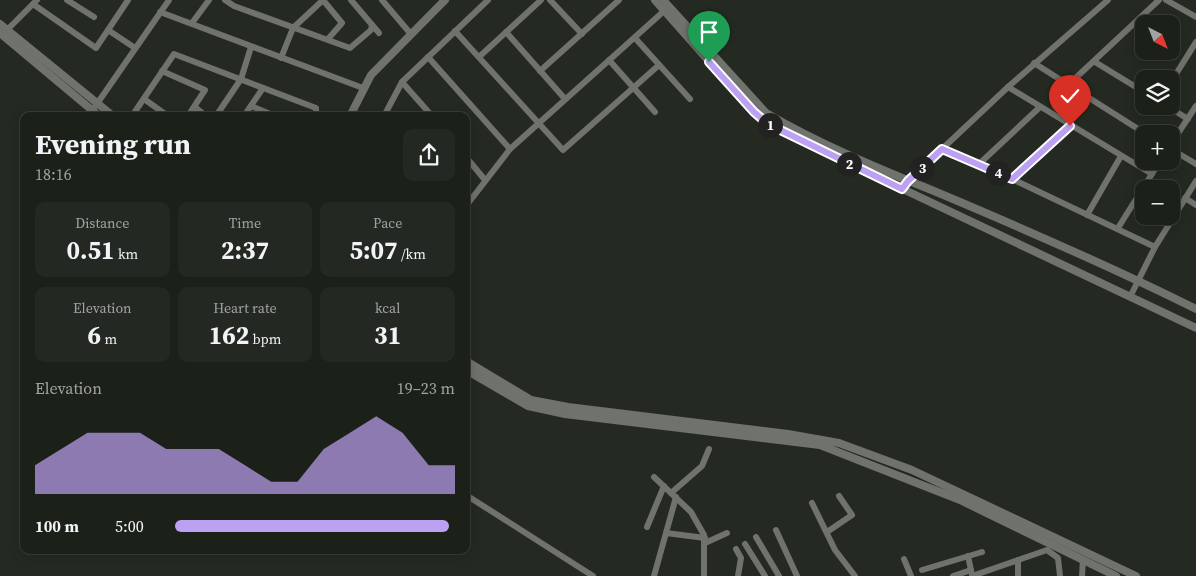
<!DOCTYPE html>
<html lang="en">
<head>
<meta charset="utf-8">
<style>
  :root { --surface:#1b2019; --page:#242822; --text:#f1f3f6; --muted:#a0a3a2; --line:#393e38; --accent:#bca0f2 }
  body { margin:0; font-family:"Source Serif 4",serif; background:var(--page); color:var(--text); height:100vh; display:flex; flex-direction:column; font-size:19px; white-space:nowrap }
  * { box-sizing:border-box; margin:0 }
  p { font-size:16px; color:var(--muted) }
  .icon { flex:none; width:28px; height:28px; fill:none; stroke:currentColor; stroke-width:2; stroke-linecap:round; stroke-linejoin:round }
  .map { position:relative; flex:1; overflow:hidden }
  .side { position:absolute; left:20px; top:112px; width:450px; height:442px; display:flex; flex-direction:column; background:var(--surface); border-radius:10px; box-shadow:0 2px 12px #0003,0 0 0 1px var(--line) }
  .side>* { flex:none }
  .needle { width:32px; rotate:138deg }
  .fabs { position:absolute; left:1135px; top:15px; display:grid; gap:10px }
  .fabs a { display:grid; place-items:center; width:45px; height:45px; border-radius:10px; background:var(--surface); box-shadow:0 2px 12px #0003,0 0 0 1px var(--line); font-size:25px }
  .pin { position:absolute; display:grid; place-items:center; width:42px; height:42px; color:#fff; margin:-51px -21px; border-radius:50% 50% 50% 0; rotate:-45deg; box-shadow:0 0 5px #0007 }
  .pin .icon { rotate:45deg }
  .km { position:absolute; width:25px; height:25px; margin:-12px; border-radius:50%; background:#222; color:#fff; font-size:14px; line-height:25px; text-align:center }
  .round { display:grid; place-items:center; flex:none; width:52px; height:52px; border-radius:10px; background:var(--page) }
  .head { display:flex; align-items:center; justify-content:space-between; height:85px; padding:0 15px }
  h1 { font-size:28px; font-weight:700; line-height:38px }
  .figures { display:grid; grid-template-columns:repeat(3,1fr); gap:8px; height:85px; padding:5px 15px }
  .figures div { display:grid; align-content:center; border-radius:10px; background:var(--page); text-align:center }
  .figures b { font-size:25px; font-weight:700 }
  .figures small { font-size:14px; font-weight:400 }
  .figures p { font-size:14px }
  .chart { height:140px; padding:10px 15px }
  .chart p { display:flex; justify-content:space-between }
  .chart svg { width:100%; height:90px; margin-top:5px; fill:var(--accent); opacity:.7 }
  ul { padding:0 15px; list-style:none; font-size:16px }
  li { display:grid; grid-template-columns:80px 60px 1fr; align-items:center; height:38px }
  li i { height:12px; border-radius:6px; background:var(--accent) }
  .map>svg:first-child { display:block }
</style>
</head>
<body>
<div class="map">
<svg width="1196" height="576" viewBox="0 0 1196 576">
  <rect width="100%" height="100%" fill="#242a21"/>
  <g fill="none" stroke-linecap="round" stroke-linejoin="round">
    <g stroke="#6f726d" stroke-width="6">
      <path d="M67,0l27,17"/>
      <path d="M225,0l9,6 116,42 21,-18 1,-5"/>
      <path d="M323,0l19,23 -14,16"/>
      <path d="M351,0l28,33"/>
      <path d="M382,0l28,33"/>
      <path d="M550,0l32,34"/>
      <path d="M1166,0l30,17"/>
      <path d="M33,4l63,44 32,-48"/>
      <path d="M160,12l203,76"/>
      <path d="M192,23l17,-23"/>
      <path d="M108,30l27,18"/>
      <path d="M455,31l108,119 96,-85"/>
      <path d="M506,32l59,67"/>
      <path d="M4,33l33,-33"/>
      <path d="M635,38l55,61"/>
      <path d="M428,57l82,92"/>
      <path d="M479,57l62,-57"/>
      <path d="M281,58l12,-30 30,-28"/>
      <path d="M609,60l46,52"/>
      <path d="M1095,62l49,30"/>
      <path d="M1034,63l112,71"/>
      <path d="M162,71l43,19 -17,26"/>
      <path d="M540,71l79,-71"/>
      <path d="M402,82l30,34"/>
      <path d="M1171,82l25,-40"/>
      <path d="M1067,86l92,-86"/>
      <path d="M1008,87l144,87"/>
      <path d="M144,99l24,17"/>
      <path d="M251,106l24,10"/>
      <path d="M1167,106l21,13"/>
      <path d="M195,107l11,9"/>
      <path d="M92,111l77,-111"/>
      <path d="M132,116l42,-62 142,54v8"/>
      <path d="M216,116l25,-37 10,-32"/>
      <path d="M244,116l19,-28"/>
      <path d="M384,116l18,-34 86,-82"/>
      <path d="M1171,144l25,-38"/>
      <path d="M942,149l70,30 143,68"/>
      <path d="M1171,149l25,15"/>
      <path d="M466,157l19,23"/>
      <path d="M978,165l62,-58"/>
      <path d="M1012,179l58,-53"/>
      <path d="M902,189l6,-8 100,-94 100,-87"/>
      <path d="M1185,198l11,7"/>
      <path d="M466,206l44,-57 154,-138"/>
      <path d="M1087,215l34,-59"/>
      <path d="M1118,228l42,-67"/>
      <path d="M1130,297l25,-50 41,-66"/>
      <path d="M654,477l37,35 13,23v41"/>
      <path d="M671,493l31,-27 7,-17"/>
      <path d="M466,495l127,81"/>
      <path d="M812,503l23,47 20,26"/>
      <path d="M647,527l17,-41"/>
      <path d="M776,530l21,46"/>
      <path d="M827,532l25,-17 -13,-19"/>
      <path d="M666,533l39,5"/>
      <path d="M756,537l23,39"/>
      <path d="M705,543l22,-10"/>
      <path d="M745,544l20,32"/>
      <path d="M736,549l5,9 -3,18"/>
      <path d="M968,556l4,19"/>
      <path d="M904,559l7,17"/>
      <path d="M1018,560l29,-10 11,8 2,18"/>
      <path d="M922,570l60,-18"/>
      <path d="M654,576l22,-79"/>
      <path d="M953,576l18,-6"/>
      <path d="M972,576l46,-16v16"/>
      <path d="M1082,576l1,-17"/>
    </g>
    <g stroke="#6f726d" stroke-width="8">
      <path d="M655,0l99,112 22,17 420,199"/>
      <path d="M663,0l103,113c53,31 111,55 168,78 88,37 176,75 262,118"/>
      <path d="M0,24l113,92"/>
      <path d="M0,33l99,83"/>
      <path d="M350,116l21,-41 74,-75"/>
      <path d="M466,361l65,39 37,7 220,27 51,9 73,27 224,106"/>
      <path d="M466,370l62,36 37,8 255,31 140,55 156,76"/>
    </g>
  </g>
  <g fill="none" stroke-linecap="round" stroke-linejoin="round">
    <defs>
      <path id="route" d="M709,62l45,50 14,12 134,65 6,-8 34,-32 70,30 58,-53"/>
    </defs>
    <use href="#route" stroke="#fff" stroke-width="10"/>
    <use href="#route" stroke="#bca0f2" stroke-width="6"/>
  </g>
</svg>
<div class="fabs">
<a><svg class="needle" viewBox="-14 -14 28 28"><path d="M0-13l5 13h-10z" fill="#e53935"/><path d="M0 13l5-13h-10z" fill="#a0a3a2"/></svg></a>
<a><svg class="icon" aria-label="layers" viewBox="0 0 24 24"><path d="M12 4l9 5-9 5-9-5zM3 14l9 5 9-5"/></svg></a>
<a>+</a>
<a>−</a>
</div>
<div class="pin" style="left:709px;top:62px;background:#1e9e55"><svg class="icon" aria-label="arrive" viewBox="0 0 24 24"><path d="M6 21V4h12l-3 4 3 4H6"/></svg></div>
<div class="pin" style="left:1070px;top:126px;background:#d93025"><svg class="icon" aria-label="check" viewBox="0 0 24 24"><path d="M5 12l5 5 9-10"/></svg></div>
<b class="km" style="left:770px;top:125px">1</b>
<b class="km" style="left:849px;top:164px">2</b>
<b class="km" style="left:922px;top:168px">3</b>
<b class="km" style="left:998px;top:173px">4</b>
<section class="side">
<div class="head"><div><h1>Evening run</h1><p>18:16</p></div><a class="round"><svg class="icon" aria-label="share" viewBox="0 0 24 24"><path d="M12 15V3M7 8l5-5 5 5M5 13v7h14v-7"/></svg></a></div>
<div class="figures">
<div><p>Distance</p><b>0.51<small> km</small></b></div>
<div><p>Time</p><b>2:37</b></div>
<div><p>Pace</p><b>5:07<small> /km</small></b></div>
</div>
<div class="figures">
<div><p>Elevation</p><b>6<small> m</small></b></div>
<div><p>Heart rate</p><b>162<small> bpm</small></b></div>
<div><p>kcal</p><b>31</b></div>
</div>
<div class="chart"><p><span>Elevation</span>19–23 m</p>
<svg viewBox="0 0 160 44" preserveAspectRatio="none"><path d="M0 44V30L10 22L20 14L30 14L40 14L50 22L60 22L70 22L80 30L90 38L100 38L110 22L120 14L130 6L140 14L150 30L160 30V44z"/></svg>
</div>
<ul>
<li><b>100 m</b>5:00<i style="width:98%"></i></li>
</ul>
</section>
</div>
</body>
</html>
